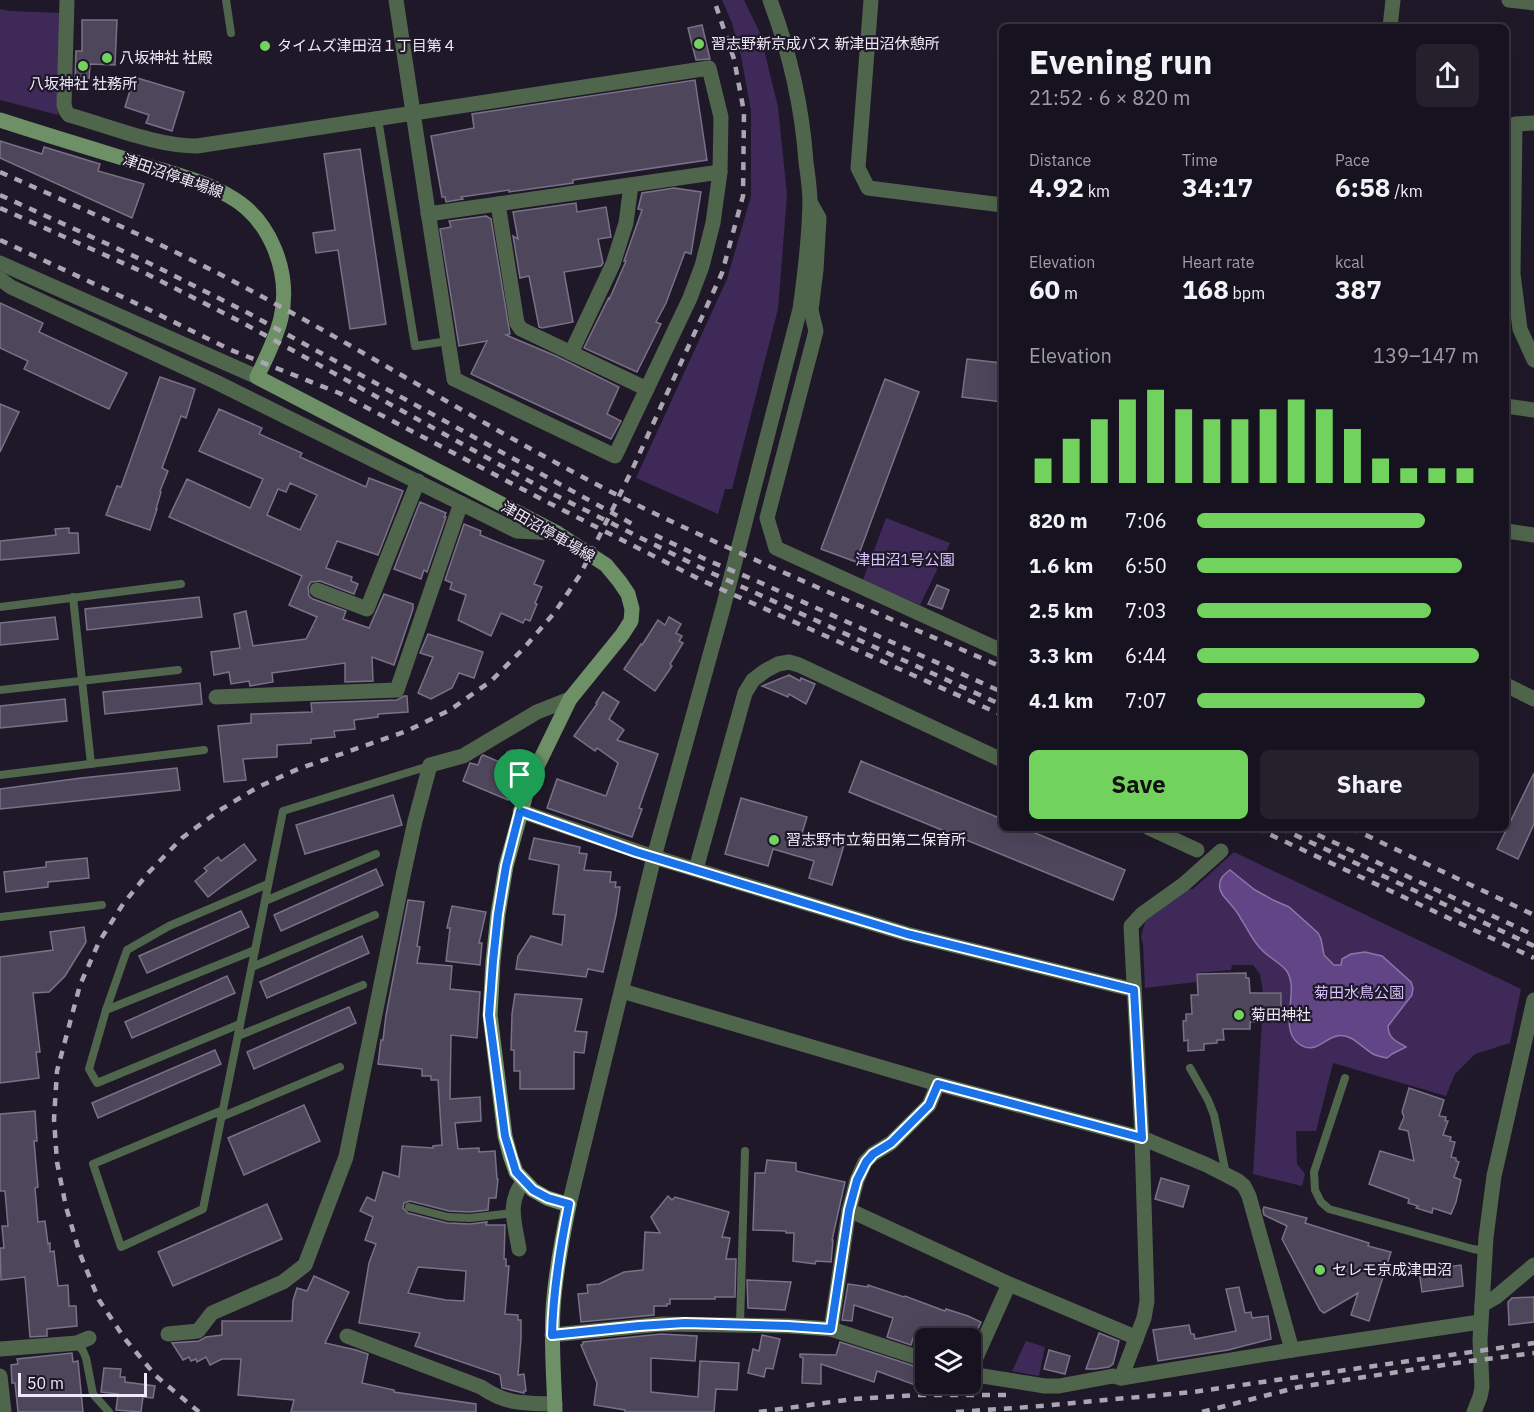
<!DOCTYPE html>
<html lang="en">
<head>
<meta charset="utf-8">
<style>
  :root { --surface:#17121f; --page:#24202c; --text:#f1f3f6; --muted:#9e9ea4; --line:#36323d; --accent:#71d35e }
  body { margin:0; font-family:"IBM Plex Sans","Noto Sans JP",sans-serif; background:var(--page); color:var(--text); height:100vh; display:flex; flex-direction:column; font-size:22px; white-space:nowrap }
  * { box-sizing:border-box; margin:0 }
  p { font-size:20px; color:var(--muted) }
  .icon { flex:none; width:33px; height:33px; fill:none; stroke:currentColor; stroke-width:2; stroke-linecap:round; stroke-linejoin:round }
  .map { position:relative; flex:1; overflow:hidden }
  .side { position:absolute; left:999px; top:24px; width:510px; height:807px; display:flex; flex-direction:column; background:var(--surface); border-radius:9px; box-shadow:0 6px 24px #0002,0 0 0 2px var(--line) }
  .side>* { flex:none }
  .tools { position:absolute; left:915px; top:1328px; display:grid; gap:12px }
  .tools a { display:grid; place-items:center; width:66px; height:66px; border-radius:9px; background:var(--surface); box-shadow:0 6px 24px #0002,0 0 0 2px var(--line); font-size:30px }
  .scale { position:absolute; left:18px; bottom:15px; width:129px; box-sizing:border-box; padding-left:6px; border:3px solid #efeaf7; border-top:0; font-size:16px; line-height:21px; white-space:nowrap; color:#efeaf7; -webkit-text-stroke:4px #1f1829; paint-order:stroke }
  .pin { position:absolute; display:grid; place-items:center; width:51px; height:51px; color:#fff; margin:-62px -26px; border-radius:50% 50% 50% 0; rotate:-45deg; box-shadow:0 0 6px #0007 }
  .pin .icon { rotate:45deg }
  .round { display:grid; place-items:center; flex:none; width:63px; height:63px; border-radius:9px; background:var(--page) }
  .overview { display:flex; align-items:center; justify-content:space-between; height:102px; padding:0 30px }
  h1 { font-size:33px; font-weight:700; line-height:45px }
  .figures { display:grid; grid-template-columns:repeat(3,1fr); gap:9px; height:102px; padding:6px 30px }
  .figures div { display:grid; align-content:center }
  .figures b { font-size:26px; font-weight:700 }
  .figures small { font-size:16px; font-weight:400 }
  .figures p { font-size:16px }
  .chart { height:168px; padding:12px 30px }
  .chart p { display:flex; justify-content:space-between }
  .chart svg { width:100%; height:108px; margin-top:6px; stroke:var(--accent); stroke-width:6 }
  .button { display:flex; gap:12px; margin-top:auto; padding:12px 30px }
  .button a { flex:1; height:69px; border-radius:9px; background:var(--accent); color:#111; font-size:24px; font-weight:700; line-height:69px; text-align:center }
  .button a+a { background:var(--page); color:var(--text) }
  ul { padding:0 30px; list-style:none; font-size:20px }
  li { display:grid; grid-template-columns:96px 72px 1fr; align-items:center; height:45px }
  li i { height:15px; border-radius:8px; background:var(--accent) }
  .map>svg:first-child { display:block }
</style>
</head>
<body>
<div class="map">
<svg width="1534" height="1412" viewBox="0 0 1534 1412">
  <rect width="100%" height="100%" fill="#1f1829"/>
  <g fill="#3e2958">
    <path d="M722,0h22l16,33 18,74 9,88 -9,114 -46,180h-7l-7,25 -82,-36 91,-199 24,-83v-85l-10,-55 -9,-33z"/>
    <path d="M0,9l10,2 50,2 -2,102 -58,-15z"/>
    <path d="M886,518l64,25 -30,62 -57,-25z"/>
    <path d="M1234,852l287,137 -11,54 -35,11 -20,20 -9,22 -113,-33 -17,68h-20l1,33 8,10 -3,12 -49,-12 9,-153 20,-1v-28h-19l-3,-18 -7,-9h-21l-1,5 -35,3v9l-51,6 -2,-44 -2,-7 5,-19 41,-28 6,-1z"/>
    <path d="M1026,1341l19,6 -6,29 -27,-5z"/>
  </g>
  <path fill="#624586" stroke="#8c76a8" stroke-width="1.5" d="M1230,870l25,20 18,10 16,7 29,26 3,6 3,16 10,10h7l1,-6 9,-5 14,-2 17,4 29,26 2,6 -1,7 -24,31c0,12 8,15 18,21l-14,7 -5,4c-5,-1 -10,-2 -14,-4 -11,-6 -21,-21 -36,-18 -14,3 -22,19 -38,8 -22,-16 2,-54 -13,-74 -7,-8 -18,-13 -25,-21 -9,-9 -13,-20 -20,-30 -3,-7 -9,-13 -14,-19 -3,-3 -6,-7 -7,-11 -2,-9 3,-14 10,-19z"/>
  <g fill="#4e465b" stroke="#797187" stroke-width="1.5" fill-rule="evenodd">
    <path d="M82,20h35l-2,45 -25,-1 -1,16h-14l1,-29h6z"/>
    <path d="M702,25l8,34 -14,1 -8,-32z"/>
    <path d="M134,77l50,15 -12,39 -26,-8 3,-8 -24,-8z"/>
    <path d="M695,80l12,80 -134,20v3l-64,9v-2l-48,7 2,2 -17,3 -1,-5h-3l-11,-61 43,-8 -2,-14z"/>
    <path d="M0,141l42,13 2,-7 56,17 -2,7 46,13 -12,34 -132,-60z"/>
    <path d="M360,149l26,175 -36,5 -12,-79 -22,3 -3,-20 22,-3 -11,-76z"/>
    <path d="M674,188l27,4 -10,62 -6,-2 -19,51 -10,19 5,2 -24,48 -53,-24 25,-51v3l17,-39h-2l18,-51 -4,-1 4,-16z"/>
    <path d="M576,203l1,9 29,-5 5,30 -13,2 5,24 -2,3 -37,6 9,50 -31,6 -3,-1 -10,-51 -9,2 -7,-42 5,3 -5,-27z"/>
    <path d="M486,216l5,3 19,115 -4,1 50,21 63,31 -12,27 14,7 -10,18 -140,-65 16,-33 -28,5 -19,-117 11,-2 -2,-6z"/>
    <path d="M0,303l43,20 -4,9 88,41 -18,36 -85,-40 4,-8 -28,-13z"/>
    <path d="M967,359l35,4v39l-40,-5z"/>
    <path d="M160,377l35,12 -9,29 -5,-2 -19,52 6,3 -8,20 1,1 -5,17h1l-7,21 -44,-15 11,-29 4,1z"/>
    <path d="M885,379l34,13 -63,170 -35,-13z"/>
    <path d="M0,404l19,8 -19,40z"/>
    <path d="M219,409l43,19 -3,6 43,19 -2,4 66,30 3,-9 34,13 -25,64 -41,-14 -11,27 26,9 -1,4 7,3 -4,10 -34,-13 -9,1 -3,5 1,9 4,3 33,12 -3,8 26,9 15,-34 29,10v5l-19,56 -22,-8 1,24 -28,1v-19l-73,10 1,9 -23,4 -1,-5 -18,3 -2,-12 -15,3 -3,-23 29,-4 -6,-34 12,-3 7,35 53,-7 11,-22 -28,-12 13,-29 -133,-59 18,-38 63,29 13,-29 -64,-28zM290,483l27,12 -17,35 -33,-15 11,-26 8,3z"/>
    <path d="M420,502l26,11 -2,4h2l-19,55 -3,-2 -3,9 -27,-10z"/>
    <path d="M464,524l17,7 -1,4 64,26 -10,23 8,3 -7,16 2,1 -7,17 -5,-2 -2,4 -22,-10 -10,23 -33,-16 8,-25 -16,-6 2,-6 -7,-3z"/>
    <path d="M69,528v5h9l1,20 -79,7v-19l56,-6 -1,-6z"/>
    <path d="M937,585l12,5 -7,19 -14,-5z"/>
    <path d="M199,597l3,20 -115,13 -2,-21z"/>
    <path d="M55,617l3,22 -58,6v-22z"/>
    <path d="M669,617l12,7 -5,9 6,3 -3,5 4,2 -13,21 2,2 -17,25 -31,-22 17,-25 1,1 16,-25 7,5z"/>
    <path d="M428,634l55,18 -9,26 -15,-5 -7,15 -21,11 -13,-6 15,-36 -13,-4z"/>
    <path d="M789,675l11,6 1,-3 14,6 -9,20 -17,-10 -1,3 -26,-11z"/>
    <path d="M200,683l2,21 -97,10 -2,-22z"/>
    <path d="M603,692l16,10 -10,17 15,11 -7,10 41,14 -19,54 3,1 -10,28 -85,-29 10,-29 49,17 12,-33 -21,-15 -2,3 -21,-15 23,-32 -1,-1z"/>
    <path d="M404,696h3l1,16 -30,2v3l-24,3 1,9 -21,2 1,6 -24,2v4l-34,2v12l-34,2 3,21 -22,2 -6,-56 33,-3v-9l61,-2 -1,-9 86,-3z"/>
    <path d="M65,699l2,22 -67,7v-22z"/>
    <path d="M512,750l9,2 4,7 -17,41 -45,-19 7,-18 8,2 3,-8 2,-2 19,8 5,-11z"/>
    <path d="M861,761l141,58v9h21l102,42 -12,30 -264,-108z"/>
    <path d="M177,768l3,22 -180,19v-20l81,-11z"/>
    <path d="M1534,773v51l-16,35 -21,-10z"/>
    <path d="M393,795l9,30 -97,29 -9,-29z"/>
    <path d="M741,798l66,19 -5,16 42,12 -12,40 -23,-7 5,-17 -41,-12 -5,17 -43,-12z"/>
    <path d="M534,838l46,9 -1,6 8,1 -3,16 27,2 -1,10h6l-1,5h5l-4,28 -13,57 -15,-3 -2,8 -70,-8 2,-13 13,-20 31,9 3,-30 -12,-1 6,-49 -30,-6z"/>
    <path d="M244,844l12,16 -48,37 -13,-16 12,-10 -3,-3 14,-11 3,4z"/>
    <path d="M87,858l2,20 -41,4v5l-42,5 -2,-20 42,-5v-5z"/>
    <path d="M376,869l7,16 -102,46 -7,-16z"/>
    <path d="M408,900l16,2 -7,44 3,1 -3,16 35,3 -2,23 30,3 -3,46 -26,-3 -1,64 30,-2 1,24 -26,2 3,26 21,-1v4l16,-1 2,28h1l-2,19h-7l-1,12 -18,2 -21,-1 -39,-10 -6,2 -1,5 5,5 39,10 23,1 17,-2 -1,3h19l-1,34h2v7h3l-4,48 13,1v5h3v19l-3,36 6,-1 2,17h-2v2l-22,-5 -2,-13 -85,-29 5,-13 -61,-10 10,-60 7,-19 -11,-4 8,-23 -13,-6 7,-14 8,4 8,-29 16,5 3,-31 31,2v-2l9,-1 -4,-65h-7v-4h-9v-7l-44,-5 3,-24h2l3,-25zM418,1267l48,4 -2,30 -18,-1 -38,-7z"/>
    <path d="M452,906l34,6 -7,31h3l-2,22 -34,-4 4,-33h-3z"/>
    <path d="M241,911l8,16 -102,46 -8,-17z"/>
    <path d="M84,927l2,15 -21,34 -16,16 -16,1 7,59h-4l3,26 -39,5v-126l53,-7 -3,-18z"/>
    <path d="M362,936l7,17 -102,45 -7,-16z"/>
    <path d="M1246,973v5h3l1,15h31v26h-23v3h-8v7h-27l1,11h-7v3l-13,1v6l-16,1v-11l-4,1 -1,-20h3v-7h6l-1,-19h7l-1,-21z"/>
    <path d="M227,976l8,17 -103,45 -7,-16z"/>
    <path d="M515,994l67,5 -7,32 12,1 -3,21 -10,-1v37h-54v-18h-6v-21h-3l1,-36z"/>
    <path d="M349,1007l7,16 -102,46 -7,-17z"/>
    <path d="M215,1050l6,14 -123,54 -6,-15z"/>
    <path d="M1409,1088l35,12 -5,16 7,1 -1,4h3l-5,14 8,2 -1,4 5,1 -4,15 5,1v3l3,1 -5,15 7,3 -5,22 -5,12 -18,-6 -1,5 -16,-5 2,-2 -10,-3 1,-4 -40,-15 11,-33 34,10 -6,-30 -9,-2 5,-12 -2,-5z"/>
    <path d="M304,1105l16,36 -76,34 -16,-37z"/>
    <path d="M35,1111l2,30h-3l4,46 -3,1 3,34 7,-1 3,23 2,-1v9l4,-1 4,35 10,-1 1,21h7l1,20 -30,3v7l-17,1 -5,-60 -24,3 -1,-32h4l-2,-22h6l-3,-35h-5v-77z"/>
    <path d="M767,1160l29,3v8l49,11 -13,58h1l-2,22 -15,-1 -1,3 -22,-3 1,-28h-8v-2l-33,-1 2,-57h10z"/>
    <path d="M1161,1178l28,8 -6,21 -28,-8z"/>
    <path d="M668,1196l4,4 3,-3 54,15 -7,25 8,1 -4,21h10l-1,38h-20v2h-45v5h-3v2h-13v9l-73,7 -3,-28 10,-1 -1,-8 12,-1 25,-12 19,-2 2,-38 15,1 -9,-16z"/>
    <path d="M267,1204l15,35 -109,47 -15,-34z"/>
    <path d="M1264,1207l43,11 -2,5 64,20 -1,3 23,6 -22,69 -18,-6 7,-22 -34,20 -4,-3 -38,-71 5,-13 -23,-11 -1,-5z"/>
    <path d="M1461,1265l2,21 -41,6 -3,-21z"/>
    <path d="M314,1276l35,16 -24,51 31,7 12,4 -6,29 32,7v2l82,12v8h-185l3,-12 -56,-5 3,-36h-19l-12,6 -4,-8 -9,5 -1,-3 -5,2 -2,-4 -6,3 -11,-17 27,-2 7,-4 16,-2v-14h70l1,-20 4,-13 10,3z"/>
    <path d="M747,1280l44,2 -6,28 -37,-2z"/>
    <path d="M848,1284l20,3v-2l36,12 1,-1 40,15 1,-2 22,7 13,6 -7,16h-61l-2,7 -24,-8 6,-19 -39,-13 -2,16 -10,-1z"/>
    <path d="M1239,1287l6,26 6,-1 1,6 16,-2 3,23 -43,11 -70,11 -5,-31 36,-5 2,9h3l1,5 41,-8 -10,-42z"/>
    <path d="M1534,1297v25l-25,3 -1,-23 4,-4z"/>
    <path d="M1099,1333l20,8 -6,23 -4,3 -14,2h-9z"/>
    <path d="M661,1334l36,2 -2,25 -44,-3v34l47,5 2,-36 39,2 -2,27 -21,-1 -2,23h-89v-2l-31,-5 3,-22 -16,-38 2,-1v-2z"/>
    <path d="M762,1335l18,4 -7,30 -7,-1 -2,9 -16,-4 5,-24 6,2z"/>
    <path d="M840,1342l71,23 15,7v17l-49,-18 -3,11 -53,-18v20l-19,-1 1,-25 -3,-1v-3l36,1z"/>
    <path d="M1049,1350l21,6 -5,18 -21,-5z"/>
    <path d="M72,1353l1,9 5,-1 5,51h-65l-3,-29h-3l-1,-18 7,-1 -1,-5z"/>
    <path d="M104,1368l17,1 -1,8h5v5l30,4 -2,12 -10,-1 -2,15 -25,-2 2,-16 -17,-2z"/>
  </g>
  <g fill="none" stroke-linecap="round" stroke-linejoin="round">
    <g stroke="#50664c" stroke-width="8">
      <path d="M226,0l5,33"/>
      <path d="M378,119l37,227 33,-5"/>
      <path d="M73,597l18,167"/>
      <path d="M0,607l181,-23"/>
      <path d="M0,690l178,-20"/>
      <path d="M0,775l204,-25"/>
      <path d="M265,901l111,-47"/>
      <path d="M0,917l102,-12"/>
      <path d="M252,967l123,-52"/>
      <path d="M106,1010l149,-60"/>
      <path d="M240,1024l-143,59 -8,-14 17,-59 21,-60 42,-24 99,-42"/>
      <path d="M238,1036l125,-51"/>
      <path d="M1190,1068l18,32 6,15 12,59"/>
      <path d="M1345,1078l-31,94 1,18 6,12 8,7 144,40 12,2"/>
      <path d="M223,1110l-130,54 28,83 82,-38 80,-398 146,-45"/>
      <path d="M221,1117l119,-50"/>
      <path d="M409,1207l39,10 22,1 43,-5"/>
      <path d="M740,1324l5,-173"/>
      <path d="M77,1343l6,8 3,7 7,36 16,18"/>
    </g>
    <g stroke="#50664c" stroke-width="15">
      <path d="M67,0l-3,105 2,6 3,4c40,11 87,31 128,31l512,-78 12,49 -1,55 -7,51 -11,43 -12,32 -75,158 -161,-77c-20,-126 -39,-253 -58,-379"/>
      <path d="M871,0l-13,168 10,20 134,17"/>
      <path d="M1390,27l3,-27"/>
      <path d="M1534,123l-19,1 -2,150 7,55 14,31"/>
      <path d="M810,202l9,16 -3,52 -5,40 5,21 -49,187 9,30 226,103"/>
      <path d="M498,204l19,119 4,6 126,60"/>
      <path d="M428,214l292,-42"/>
      <path d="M571,353l42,-89 13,-41 5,-38"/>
      <path d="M1506,406l28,4"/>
      <path d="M1506,531l28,4"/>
      <path d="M317,590l50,19 51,-128"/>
      <path d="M1506,685l28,14"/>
      <path d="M216,697l181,-7 64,-187"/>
      <path d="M1149,828l48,22"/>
      <path d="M654,857l253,77 227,56"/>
      <path d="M696,869l49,-176 8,-13 12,-9 13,-7 11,-2 10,3 203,95"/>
      <path d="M1142,1138l65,27 31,16 6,5 5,10 43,154"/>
      <path d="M849,1210l160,74 121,51 6,5"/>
      <path d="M519,1249c-4,-26 -13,-46 5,-68"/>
      <path d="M1482,1305l14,-8 38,-32"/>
      <path d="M831,1329l18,-119 8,-30 8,-18 8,-8 18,-11 38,-38 9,-21"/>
      <path d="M168,1334l30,-3 14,-18 71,-31 22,-17 41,-108 57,-281 12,-55 15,-56 33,-9 74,-44 33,-13"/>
      <path d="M552,1335l110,-11 126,2 43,3 95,31"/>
      <path d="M347,1336l134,51c26,18 43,16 74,17"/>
      <path d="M0,1349l77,-6 12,-5"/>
      <path d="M970,1371l39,-87"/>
      <path d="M970,1374l75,12h14l54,-10 8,2 171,-28 188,-28"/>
      <path d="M1121,1378l23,-60 3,-17 -5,-163 -11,-212 11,-12 42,-30 37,-33"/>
    </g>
    <g stroke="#50664c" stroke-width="15">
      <path d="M1509,0l25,3"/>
      <path d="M0,263l257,114"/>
      <path d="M0,279l11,8 205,95 301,149 40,2"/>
      <path d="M520,811l134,46"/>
      <path d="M622,991l316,93 204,54"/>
      <path d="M569,1205l85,-348 69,-249 77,-299c5,-35 9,-70 10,-106 0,-13 -2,-27 -4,-41 -4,-57 -16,-109 -36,-162"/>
      <path d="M0,1376l4,36"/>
      <path d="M1474,1412l6,-15 2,-10 -2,-47 6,-103 8,-61 40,-176"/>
    </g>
    <path stroke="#6d9066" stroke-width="15" d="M0,120c46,15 93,29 139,43 30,10 63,17 90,33 42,23 62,77 52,122 -5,21 -15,40 -24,59l300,156 49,32 14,17 8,12 4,15 -1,12 -9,14 -52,64 -41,84 -23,83 -8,48 -5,47 -3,54 15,121 6,22 5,14 17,18 14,8 22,7c-7,34 -14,70 -16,105 -2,34 1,68 2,102"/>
    <g stroke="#aca6b4" stroke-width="4.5" stroke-dasharray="8 8" stroke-linecap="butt">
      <path d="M0,172c87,39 175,77 259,123 127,68 249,146 378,210 120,58 243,109 365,162"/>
      <path d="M0,195l149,68 99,50 388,213"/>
      <path d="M0,208l145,65 98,50 308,170 154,77 297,135"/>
      <path d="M0,240l129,60 102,50 108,43 208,109 156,79 299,134"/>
      <path d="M655,535l52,25 52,22 243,110"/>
      <path d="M1256,828l278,130"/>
      <path d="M1280,828l254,118"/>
      <path d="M1303,828l231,107"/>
      <path d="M1351,828l183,87"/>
      <path d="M199,1412l-43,-36 -31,-37 -26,-39 -19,-46 -14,-47 -9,-45 -3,-43 3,-48 23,-86 19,-43 24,-38 26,-32 33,-34 38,-28 38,-23 40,-18 109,-38 43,-21 41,-29 33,-33 31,-36 25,-37 52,-105 90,-197 21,-77 1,-84 -10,-53 -20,-59"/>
      <path d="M759,1412l94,-13 63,-4h93"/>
      <path d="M956,1412l73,-5 164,-15 341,-49"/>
      <path d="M1202,1412l97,-25 171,-26 64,-8"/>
    </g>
  </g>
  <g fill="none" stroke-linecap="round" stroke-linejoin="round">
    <defs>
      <path id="route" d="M520,811l116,41 271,82 227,56 8,148 -204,-54 -9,21 -38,38 -18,11 -7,8 -9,18 -8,30 -18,119 -43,-3 -103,-3 -46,3 -87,9c1,-44 8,-87 17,-131l-21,-6 -15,-8 -17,-18 -11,-36 -16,-121 4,-54 5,-47 8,-48z"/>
    </defs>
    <use href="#route" stroke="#fff" stroke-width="12"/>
    <use href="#route" stroke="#1a73e8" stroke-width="8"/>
  </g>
  <g fill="#71d35e" stroke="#1f1829" stroke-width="2">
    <circle cx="699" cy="44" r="6"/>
    <circle cx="265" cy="46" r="6"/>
    <circle cx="107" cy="58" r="6"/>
    <circle cx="83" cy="66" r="6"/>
    <circle cx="774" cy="840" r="6"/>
    <circle cx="1239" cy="1015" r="6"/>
    <circle cx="1320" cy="1270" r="6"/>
  </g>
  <g text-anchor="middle" stroke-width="4.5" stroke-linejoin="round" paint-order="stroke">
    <g font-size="15" fill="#efeaf7" stroke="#1f1829" text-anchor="start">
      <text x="711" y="49">習志野新京成バス 新津田沼休憩所</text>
      <text x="277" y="51">タイムズ津田沼１丁目第４</text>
      <text x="119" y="63">八坂神社 社殿</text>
      <text x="83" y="89" text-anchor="middle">八坂神社 社務所</text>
      <text x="786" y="845">習志野市立菊田第二保育所</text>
      <text x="1251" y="1020">菊田神社</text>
      <text x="1332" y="1275">セレモ京成津田沼</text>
    </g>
    <g font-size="15" fill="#efeaf7" stroke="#1f1829">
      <text transform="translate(173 176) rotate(19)" y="5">津田沼停車場線</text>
      <text transform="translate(548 532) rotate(30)" y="5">津田沼停車場線</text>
    </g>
    <g font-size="15" fill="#d9c3fc" stroke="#1f1829">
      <text x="905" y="565">津田沼1号公園</text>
      <text x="1359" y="998">菊田水鳥公園</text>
    </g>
  </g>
</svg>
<div class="tools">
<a><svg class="icon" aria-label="layers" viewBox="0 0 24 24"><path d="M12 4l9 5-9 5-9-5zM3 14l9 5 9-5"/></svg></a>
</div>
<div class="scale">50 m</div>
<div class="pin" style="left:520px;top:811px;background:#1e9e55"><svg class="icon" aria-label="arrive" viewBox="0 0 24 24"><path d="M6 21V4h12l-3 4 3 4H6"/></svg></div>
<section class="side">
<div class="overview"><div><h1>Evening run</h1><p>21:52 · 6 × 820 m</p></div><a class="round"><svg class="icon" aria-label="share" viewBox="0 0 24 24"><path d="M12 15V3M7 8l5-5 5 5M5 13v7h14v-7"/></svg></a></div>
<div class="figures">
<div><p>Distance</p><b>4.92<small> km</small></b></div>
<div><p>Time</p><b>34:17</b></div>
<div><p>Pace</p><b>6:58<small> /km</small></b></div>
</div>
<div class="figures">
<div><p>Elevation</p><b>60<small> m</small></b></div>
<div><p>Heart rate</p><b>168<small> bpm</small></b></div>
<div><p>kcal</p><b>387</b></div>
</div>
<div class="chart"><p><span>Elevation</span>139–147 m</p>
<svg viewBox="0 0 160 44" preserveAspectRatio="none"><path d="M5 44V34M15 44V26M25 44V18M35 44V10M45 44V6M55 44V14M65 44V18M75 44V18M85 44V14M95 44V10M105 44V14M115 44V22M125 44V34M135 44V38M145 44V38M155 44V38"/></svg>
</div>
<ul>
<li><b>820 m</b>7:06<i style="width:81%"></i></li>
<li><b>1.6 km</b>6:50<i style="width:94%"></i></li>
<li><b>2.5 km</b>7:03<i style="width:83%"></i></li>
<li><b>3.3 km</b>6:44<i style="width:100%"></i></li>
<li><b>4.1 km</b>7:07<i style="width:81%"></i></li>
</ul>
<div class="button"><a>Save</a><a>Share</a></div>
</section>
</div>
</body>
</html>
